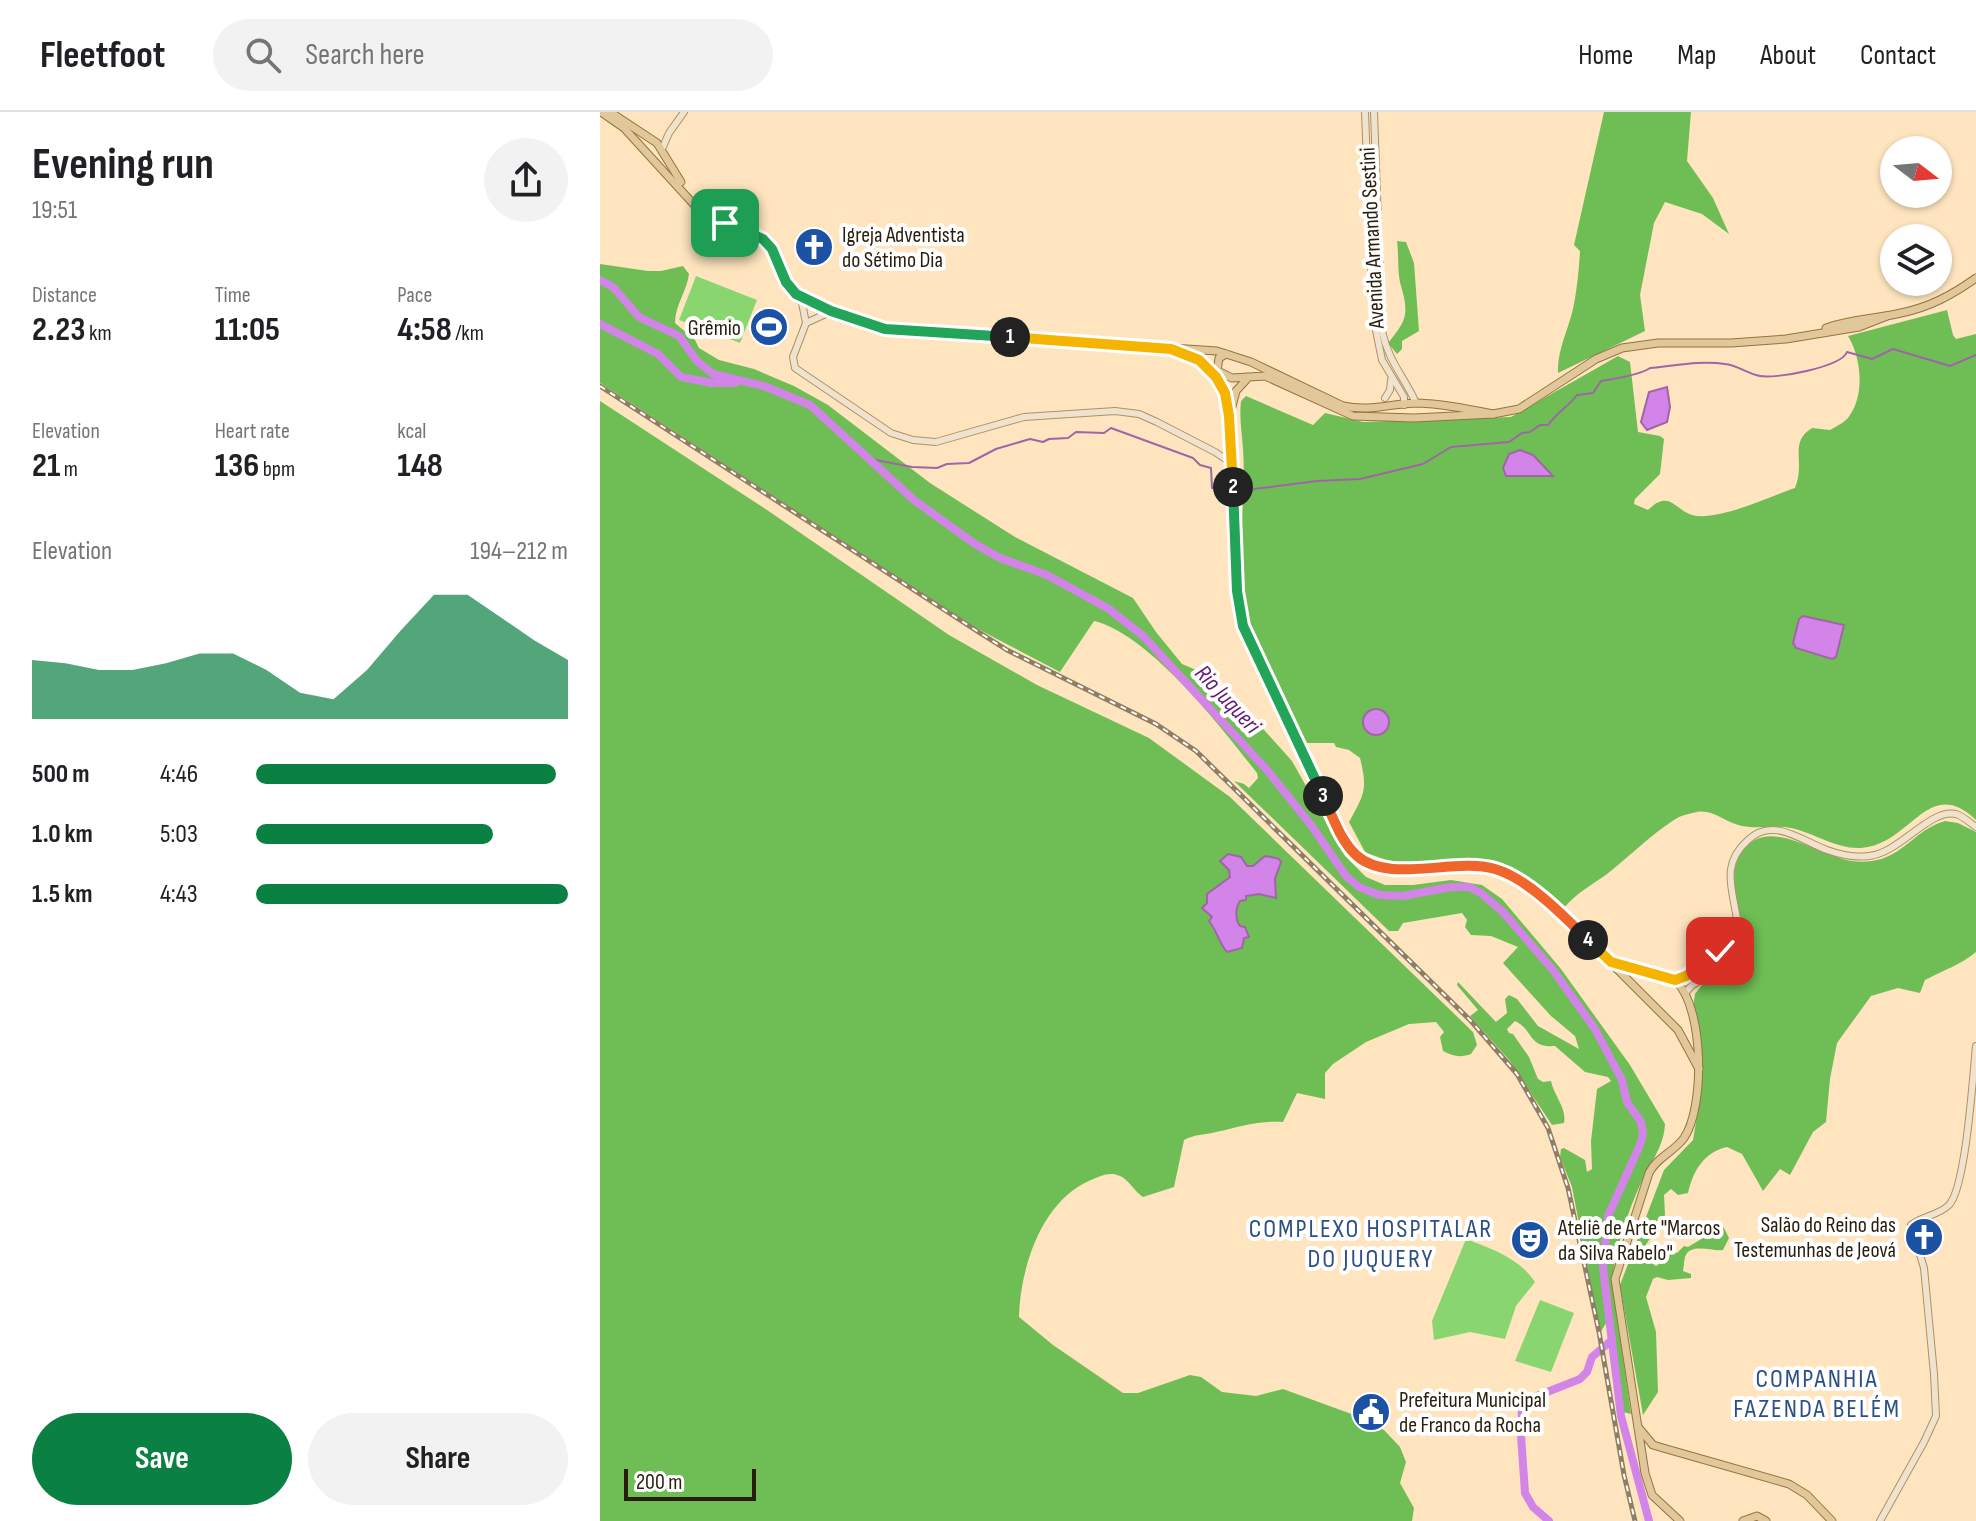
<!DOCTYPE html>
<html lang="en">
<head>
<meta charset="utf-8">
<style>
  :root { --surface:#fff; --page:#f2f2f2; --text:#202124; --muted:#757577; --line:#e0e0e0; --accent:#0b8043 }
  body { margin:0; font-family:"Sofia Sans Condensed",sans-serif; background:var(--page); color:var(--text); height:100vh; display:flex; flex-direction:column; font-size:30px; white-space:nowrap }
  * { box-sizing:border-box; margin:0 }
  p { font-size:26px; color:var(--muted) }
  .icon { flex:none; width:44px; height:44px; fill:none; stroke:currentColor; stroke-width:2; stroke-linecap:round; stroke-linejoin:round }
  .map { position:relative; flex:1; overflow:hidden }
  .details { display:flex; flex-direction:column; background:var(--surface); width:600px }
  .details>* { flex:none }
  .needle { width:52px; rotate:106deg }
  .buttons { position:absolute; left:1280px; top:24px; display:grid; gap:16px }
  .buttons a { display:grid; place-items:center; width:72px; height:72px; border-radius:50%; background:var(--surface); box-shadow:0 2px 6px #0004; font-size:40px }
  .scale { position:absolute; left:24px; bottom:20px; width:132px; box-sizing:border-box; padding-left:8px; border:4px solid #291e0b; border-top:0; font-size:22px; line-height:28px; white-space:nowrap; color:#291e0b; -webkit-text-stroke:6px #fff; paint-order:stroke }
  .pin { position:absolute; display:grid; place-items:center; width:68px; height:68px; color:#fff; margin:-34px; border-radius:16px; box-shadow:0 4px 12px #0006 }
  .km { position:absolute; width:40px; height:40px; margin:-20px; border-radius:50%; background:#222; color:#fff; font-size:22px; line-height:40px; text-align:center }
  .round { display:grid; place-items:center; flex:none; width:84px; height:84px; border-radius:42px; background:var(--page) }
  .head { display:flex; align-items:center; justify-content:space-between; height:136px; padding:0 32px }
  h1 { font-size:44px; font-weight:700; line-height:60px }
  .stats { display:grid; grid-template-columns:repeat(3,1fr); gap:12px; height:136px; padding:8px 32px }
  .stats div { display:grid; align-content:center }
  .stats b { font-size:34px; font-weight:700 }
  .stats small { font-size:22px; font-weight:400 }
  .stats p { font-size:22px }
  .chart { height:224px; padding:16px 32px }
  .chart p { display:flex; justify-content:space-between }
  .chart svg { width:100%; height:144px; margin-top:8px; fill:var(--accent); opacity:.7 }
  .action { display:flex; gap:16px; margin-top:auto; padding:16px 32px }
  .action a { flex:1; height:92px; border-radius:48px; background:var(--accent); color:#fff; font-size:32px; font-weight:700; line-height:92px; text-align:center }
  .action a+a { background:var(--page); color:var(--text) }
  ul { padding:0 32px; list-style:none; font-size:26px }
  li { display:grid; grid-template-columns:128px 96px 1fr; align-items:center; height:60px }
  li i { height:20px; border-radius:10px; background:var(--accent) }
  header { display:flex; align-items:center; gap:48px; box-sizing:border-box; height:112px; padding:0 40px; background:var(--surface); border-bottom:2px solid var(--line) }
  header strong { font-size:38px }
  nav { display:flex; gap:44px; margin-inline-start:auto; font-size:28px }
  .search { width:560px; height:72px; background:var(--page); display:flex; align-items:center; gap:20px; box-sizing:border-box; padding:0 28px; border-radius:44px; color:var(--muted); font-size:30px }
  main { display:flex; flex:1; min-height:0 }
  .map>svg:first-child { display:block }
</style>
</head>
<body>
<header>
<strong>Fleetfoot</strong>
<div class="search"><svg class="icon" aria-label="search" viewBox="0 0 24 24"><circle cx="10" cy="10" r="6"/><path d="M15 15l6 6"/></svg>Search here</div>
<nav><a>Home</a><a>Map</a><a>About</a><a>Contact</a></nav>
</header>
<main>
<section class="details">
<div class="head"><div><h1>Evening run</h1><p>19:51</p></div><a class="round"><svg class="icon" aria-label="share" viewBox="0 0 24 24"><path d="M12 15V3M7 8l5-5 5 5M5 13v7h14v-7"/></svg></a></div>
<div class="stats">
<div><p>Distance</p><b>2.23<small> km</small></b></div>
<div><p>Time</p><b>11:05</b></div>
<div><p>Pace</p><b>4:58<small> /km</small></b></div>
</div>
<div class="stats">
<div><p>Elevation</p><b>21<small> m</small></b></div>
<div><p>Heart rate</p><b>136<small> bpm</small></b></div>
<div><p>kcal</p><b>148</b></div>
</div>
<div class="chart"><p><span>Elevation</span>194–212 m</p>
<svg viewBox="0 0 160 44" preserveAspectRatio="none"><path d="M0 44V26L10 27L20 29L30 29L40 27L50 24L60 24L70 29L80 36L90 38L100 29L110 17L120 6L130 6L140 13L150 20L160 26V44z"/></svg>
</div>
<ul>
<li><b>500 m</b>4:46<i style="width:96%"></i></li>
<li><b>1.0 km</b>5:03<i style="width:76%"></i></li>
<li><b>1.5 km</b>4:43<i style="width:100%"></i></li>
</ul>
<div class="action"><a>Save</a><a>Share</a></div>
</section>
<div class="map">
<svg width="1376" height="1409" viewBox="0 0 1376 1409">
  <rect width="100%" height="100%" fill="#fee5bf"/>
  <g fill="#89d671">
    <path d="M96,164l61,24 -17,43 -61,-23z"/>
    <path d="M866,1127c26,10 53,19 69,43l-19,24 -11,33 -35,-7 -36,8 -2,-19z"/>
    <path d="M940,1188l34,13 -23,59 -36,-11z"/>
  </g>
  <g fill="#6ebe55">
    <path d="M1004,0h87l-4,49 26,37 16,36 -27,-20 -37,-12 -11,21 -14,72 5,36 -87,42c-1,-23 10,-42 15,-64 4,-19 6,-39 7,-58l-6,-6z"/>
    <path d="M797,129l9,1 8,21 5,68 -17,10v8l-5,5 -9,-11c19,-23 21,-29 13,-57 -4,-14 -2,-31 -4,-45z"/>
    <path d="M0,152l48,7h13l22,-5 6,8c-2,17 -14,31 -14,49l20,17 4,8 20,12 35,9 40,17 34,19 102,78 85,54 118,61 23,34 26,32 26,11 22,17 62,69 53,95 21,21 19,8h28l38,-5 31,5 20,14 59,70 69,96 35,59c-1,23 -15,39 -24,59 -14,30 -25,65 -29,98l19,133 -8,-2 -13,-92h-2l-8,13 -28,-146 -12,-30 1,-8 3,-1 21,12 2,12 5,-3 -1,-28 6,-52 14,-8 -3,-4 -23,-5 -30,-26c-27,2 -21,-16 -40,-25l-8,8 2,4 4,1 16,23 9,22 5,3 8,-1c3,15 16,27 13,42l-12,2 -43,-65 -39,-44 8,-6 -21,-25 1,-3 38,40 11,-9 -2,-14 4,-4 8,4 21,27 41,23 -4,-13 -24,-20 -48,-53 15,-16 -27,-11 -20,-1 -6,-8 2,-7 -5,-7 -59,10 -5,8h-9l-155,-150 10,3 5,4 9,-10 -1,-5c-35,-45 -108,-139 -163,-152l-34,51 -84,-44 -376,-245z"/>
    <path d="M1347,198l6,25 3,4 20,-5v486c-48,-46 -65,25 -115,28 -26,1 -46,-15 -70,-20 -16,-3 -33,1 -49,-2 -16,-3 -29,-17 -45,-14 -6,1 -13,3 -18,5 -23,13 -50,40 -72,57 -15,11 -31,19 -43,34 -25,-17 -51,-41 -82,-45 -46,-6 -71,10 -117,-11l-16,-30c15,-27 19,-32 11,-64l-11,-8 -13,-3 -2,-4h-27l-8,-11c-18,-35 -41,-72 -51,-111 -15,-55 -1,-115 -5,-172 -1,-17 -4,-31 -2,-48l5,-5 67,29 12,-12 38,9 148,-5 107,-61 12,6 8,70 22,4 4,3 -4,35 -25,25 -1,5 14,6c23,-23 28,4 49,6 29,2 71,-19 98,-28 11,-27 -7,-45 17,-60l18,2c7,-4 16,-8 20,-15 15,-22 11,-58 -2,-79z"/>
    <path d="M0,289l167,109 182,125 88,50 112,53 81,59 243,235 4,13 -6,9c-11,4 -18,2 -28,-3l-3,-14 4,-5 -8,-10 -27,2 -43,18 -33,22 -8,9v26l-28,-6 -14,29c-24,-2 -44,5 -67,10 -11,3 -21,2 -32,8l-10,47 -31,10c-8,-5 -14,-17 -23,-21 -10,-5 -20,0 -29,4 -49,20 -71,88 -72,137l34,28 70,48h15l52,-18 11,2 21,15 34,4 27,-7 74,27 27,14 16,17 6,15 -6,21 14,25 -2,13h-812z"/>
    <path d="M1345,709l13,2 18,9v120c-14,12 -34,19 -51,28l-5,13 -22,-5 -27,8 -34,47 -7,36 -4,43 -13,10 -23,43 -10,-6 -17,22 -21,-37 -15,-7c-23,5 -34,24 -39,46l-10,2 -7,-6 -7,6 1,20 -25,39 16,12 7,-5 2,-6 7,-4 5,2 7,-7 4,1 15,-9 14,-17 6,5 6,12 -6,12c-10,2 -33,-8 -38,7 -1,4 -1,9 -2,14l8,3v4l-23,2 -11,-3 -4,2 -7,18 10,35 2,60 -15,23 -23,-130 44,-115 29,-30 9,-54v-38l-9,-41 2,-13 7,-9 34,-11c26,-38 -17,-82 4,-119 25,-43 77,1 112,6 49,6 57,-30 93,-40z"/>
  </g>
  <g fill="#d384e8" stroke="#a065a6" stroke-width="2">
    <path d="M1067,275l3,20 -3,15 -20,8 -6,-8 8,-30z"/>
    <path d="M920,338l13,5 20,21h-47l-3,-8 6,-14z"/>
    <path d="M1203,504l41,9 -8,32 -4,2 -36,-11 -3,-5 6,-24z"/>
    <circle cx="776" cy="610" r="13"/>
    <path d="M628,742l13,3 6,9h6c14,-11 8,-12 26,-7l2,3 -6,17 1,19 -17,-4 -13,2v4l-6,1c-5,8 -5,18 0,25l5,1 4,10 -5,1 -2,10 -15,4c-7,-7 -10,-21 -18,-31l3,-4 -10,-9 5,-5v-9l23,-17 -1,-7 -9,-9z"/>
  </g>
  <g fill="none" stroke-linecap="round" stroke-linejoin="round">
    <g stroke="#a065a6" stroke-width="2">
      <path d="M271,347l41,8 25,1 10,-4 22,-1 27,-14 34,-10 13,3 6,-3 19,-1 8,-6 28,1 7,-5 82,30 7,7 11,3 1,20 15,2"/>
      <path d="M639,379l78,-10 43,-2 63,-15 28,-17 58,-5 13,-9 8,-1 10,-7h8c9,-13 20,-18 29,-30l16,-2 8,-12c13,-2 39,-6 49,-13 24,-2 50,-8 75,-4 12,1 23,10 35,12 17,3 81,-9 87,-24l25,7 21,-10 57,17 26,-11"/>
    </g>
    <g stroke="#d384e8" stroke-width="8">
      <path d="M0,168l13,7 26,30 40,19 18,25 16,13 51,12 46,19 104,95 61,44 25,14 47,17 62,34 34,27 124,134 44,55 35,51 13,11 20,8 24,1 48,-9h18l12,6 22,19 50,58 42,59 27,51 5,22 14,20 2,12 -3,11 -32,71 -5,52 18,148 28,105"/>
      <path d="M0,212l58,30 23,23 31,6h23"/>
      <path d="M949,1409l-16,-14 -8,-14 -4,-58 1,-27 5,-8 53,-21 7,-7 5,-15 20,-17"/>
    </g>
    <defs>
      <g id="secondary">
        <path d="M765,0l8,204 9,44 22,37v8"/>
        <path d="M774,0l8,219c7,32 22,45 34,72"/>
        <path d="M62,37l7,-16 15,-21"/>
        <path d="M196,182l6,9 4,20"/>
        <path d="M206,211l-13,34 2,11 96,65 22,7 23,2 88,-25 91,-6 24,3 18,8 58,30 12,8 4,7"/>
        <path d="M206,211l26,-12"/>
        <path d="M785,286l5,-8 1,-10"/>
        <path d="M1136,844c2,-12 3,-23 1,-36 -4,-31 -17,-55 11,-80 25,-24 54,1 79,10 14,5 28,8 42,6 31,-3 61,-48 87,-42 7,2 14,9 20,13"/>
        <path d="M1075,868l39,-24"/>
        <path d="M1085,882c12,-20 33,-14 49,-26l2,-12 -9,-6 -11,3 -3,6 1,8 10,6"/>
        <path d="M1280,1409l44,-79 12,-26 -2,-42 -10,-106 -13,-43c12,-9 28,-10 38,-20 17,-18 24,-130 27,-159"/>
      </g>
      <g id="primary">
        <path d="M1,0l23,16 74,81 65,30 9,10 14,33 10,12 55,25 34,10 332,22 34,11 92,44c29,6 48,-3 75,-3 25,1 51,6 75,11"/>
        <path d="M10,0l47,31 24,39"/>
        <path d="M1226,216c25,-9 50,-9 75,-15 29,-6 51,-18 75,-35"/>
        <path d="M577,239l55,27 33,-2 88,40 61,2 79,-4 26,-5 77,-50 26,-11 36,-5h73l55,-4 73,-12 28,-11"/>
        <path d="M626,242l-7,4 -2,13 12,45 11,197 9,28 93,196c44,64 114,6 172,42l59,46 105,105 21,39"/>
        <path d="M630,302l6,-23 10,-11"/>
        <path d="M1012,850c15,5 54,10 65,20 27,28 28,125 7,156 -10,14 -27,19 -35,35l-34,106 30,194 7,22 28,26"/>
        <path d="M1038,1315l15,18 10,3 126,36 18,11 25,26"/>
        <path d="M1143,1409l14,-5 9,5"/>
      </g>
    </defs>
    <use href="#secondary" stroke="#ae9164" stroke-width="8"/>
    <use href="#primary" stroke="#94743d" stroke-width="9"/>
    <use href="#secondary" stroke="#f0e3cd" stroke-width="6"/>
    <use href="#primary" stroke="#e2c79b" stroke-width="7"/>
    <defs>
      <path id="rail" d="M0,274l380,247 27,17 149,74 40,27 275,270 46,53 31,54 20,60 31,144 25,143 11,46"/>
    </defs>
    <use href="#rail" stroke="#907e62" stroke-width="5"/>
    <use href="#rail" stroke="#fff" stroke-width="2" stroke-dasharray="6" stroke-linecap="butt"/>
  </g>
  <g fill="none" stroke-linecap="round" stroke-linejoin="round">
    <defs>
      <path id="split-1" d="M125,111l38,16 9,10 14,33 10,12 35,17 54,18 125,8"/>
      <path id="split-2" d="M410,225l161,12 28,11 17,17 9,16 4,23 4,71"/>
      <path id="split-3" d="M633,375l4,104 6,35 80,170"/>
      <path id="split-4" d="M723,684c9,19 17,44 33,59 33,30 98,2 139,14 32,9 69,47 93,71"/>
      <path id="split-5" d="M988,828l23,22 64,18 11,-4 34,-25"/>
    </defs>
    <use href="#split-1" stroke="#fff" stroke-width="16"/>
    <use href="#split-2" stroke="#fff" stroke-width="16"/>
    <use href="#split-3" stroke="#fff" stroke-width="16"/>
    <use href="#split-4" stroke="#fff" stroke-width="16"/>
    <use href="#split-5" stroke="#fff" stroke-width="16"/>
    <use href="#split-1" stroke="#22a559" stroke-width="10"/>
    <use href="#split-2" stroke="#f5b400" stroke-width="10"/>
    <use href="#split-3" stroke="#22a559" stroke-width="10"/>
    <use href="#split-4" stroke="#f0652b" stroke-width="10"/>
    <use href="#split-5" stroke="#f5b400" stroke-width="10"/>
  </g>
  <defs>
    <symbol id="church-disc" viewBox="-11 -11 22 22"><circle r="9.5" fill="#1b52a4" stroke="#fff"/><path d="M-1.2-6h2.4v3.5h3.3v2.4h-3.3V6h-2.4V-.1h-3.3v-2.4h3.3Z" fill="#fff"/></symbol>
    <symbol id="stadium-disc" viewBox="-11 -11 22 22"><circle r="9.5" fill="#1b52a4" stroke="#fff"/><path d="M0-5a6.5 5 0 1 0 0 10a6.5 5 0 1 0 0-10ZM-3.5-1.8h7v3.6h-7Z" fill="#fff"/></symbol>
    <symbol id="theatre-disc" viewBox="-11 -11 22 22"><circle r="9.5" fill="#1b52a4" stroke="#fff"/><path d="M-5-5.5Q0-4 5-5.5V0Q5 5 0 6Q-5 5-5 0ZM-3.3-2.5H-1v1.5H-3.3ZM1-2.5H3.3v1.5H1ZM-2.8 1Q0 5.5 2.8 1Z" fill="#fff"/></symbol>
    <symbol id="civic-disc" viewBox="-11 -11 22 22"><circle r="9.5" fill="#1b52a4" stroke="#fff"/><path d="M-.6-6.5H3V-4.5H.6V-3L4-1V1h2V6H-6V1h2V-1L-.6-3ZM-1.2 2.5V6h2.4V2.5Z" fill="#fff"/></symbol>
  </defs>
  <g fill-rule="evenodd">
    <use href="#church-disc" x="192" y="113" width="44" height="44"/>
    <use href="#stadium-disc" x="147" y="193" width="44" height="44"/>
    <use href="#church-disc" x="1302" y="1103" width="44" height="44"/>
    <use href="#theatre-disc" x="908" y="1106" width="44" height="44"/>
    <use href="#civic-disc" x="749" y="1278" width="44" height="44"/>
  </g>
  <g text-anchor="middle" stroke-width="8" stroke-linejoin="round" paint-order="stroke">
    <g font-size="22" fill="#291e0b" stroke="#fff" text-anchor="start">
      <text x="242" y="130">Igreja Adventista<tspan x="242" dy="25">do Sétimo Dia</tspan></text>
      <text x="141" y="223" text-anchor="end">Grêmio</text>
      <text x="1296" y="1120" text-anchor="end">Salão do Reino das<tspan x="1296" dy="25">Testemunhas de Jeová</tspan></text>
      <text x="958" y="1123">Ateliê de Arte "Marcos<tspan x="958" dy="25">da Silva Rabelo"</tspan></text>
      <text x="799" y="1295">Prefeitura Municipal<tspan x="799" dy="25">de Franco da Rocha</tspan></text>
    </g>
    <g font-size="22" fill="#291e0b" stroke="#fff">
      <text transform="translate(771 126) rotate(-93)" y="8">Avenida Armando Sestini</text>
    </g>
    <g font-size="24" font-style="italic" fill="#641c76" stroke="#fff">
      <text transform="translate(628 587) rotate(47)" y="8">Rio Juqueri</text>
    </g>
    <g font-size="26" letter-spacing="2" fill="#2c5086" stroke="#fff">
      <text x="771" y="1125">COMPLEXO HOSPITALAR<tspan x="771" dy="30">DO JUQUERY</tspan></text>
      <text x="1217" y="1275">COMPANHIA<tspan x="1217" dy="30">FAZENDA BELÉM</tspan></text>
    </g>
  </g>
</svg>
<div class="buttons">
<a><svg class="needle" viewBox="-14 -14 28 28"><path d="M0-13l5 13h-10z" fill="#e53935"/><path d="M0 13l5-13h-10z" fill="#757577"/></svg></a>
<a><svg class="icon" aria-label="layers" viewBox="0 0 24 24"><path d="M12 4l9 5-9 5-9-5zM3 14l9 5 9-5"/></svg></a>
</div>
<div class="scale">200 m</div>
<div class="pin" style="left:125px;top:111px;background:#1e9e55"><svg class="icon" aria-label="arrive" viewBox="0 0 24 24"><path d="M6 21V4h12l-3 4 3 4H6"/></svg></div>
<div class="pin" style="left:1120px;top:839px;background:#d93025"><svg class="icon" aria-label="check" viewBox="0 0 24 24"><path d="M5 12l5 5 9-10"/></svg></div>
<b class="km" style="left:410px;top:225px">1</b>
<b class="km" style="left:633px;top:375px">2</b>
<b class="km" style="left:723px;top:684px">3</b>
<b class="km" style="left:988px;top:828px">4</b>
</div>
</main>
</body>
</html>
